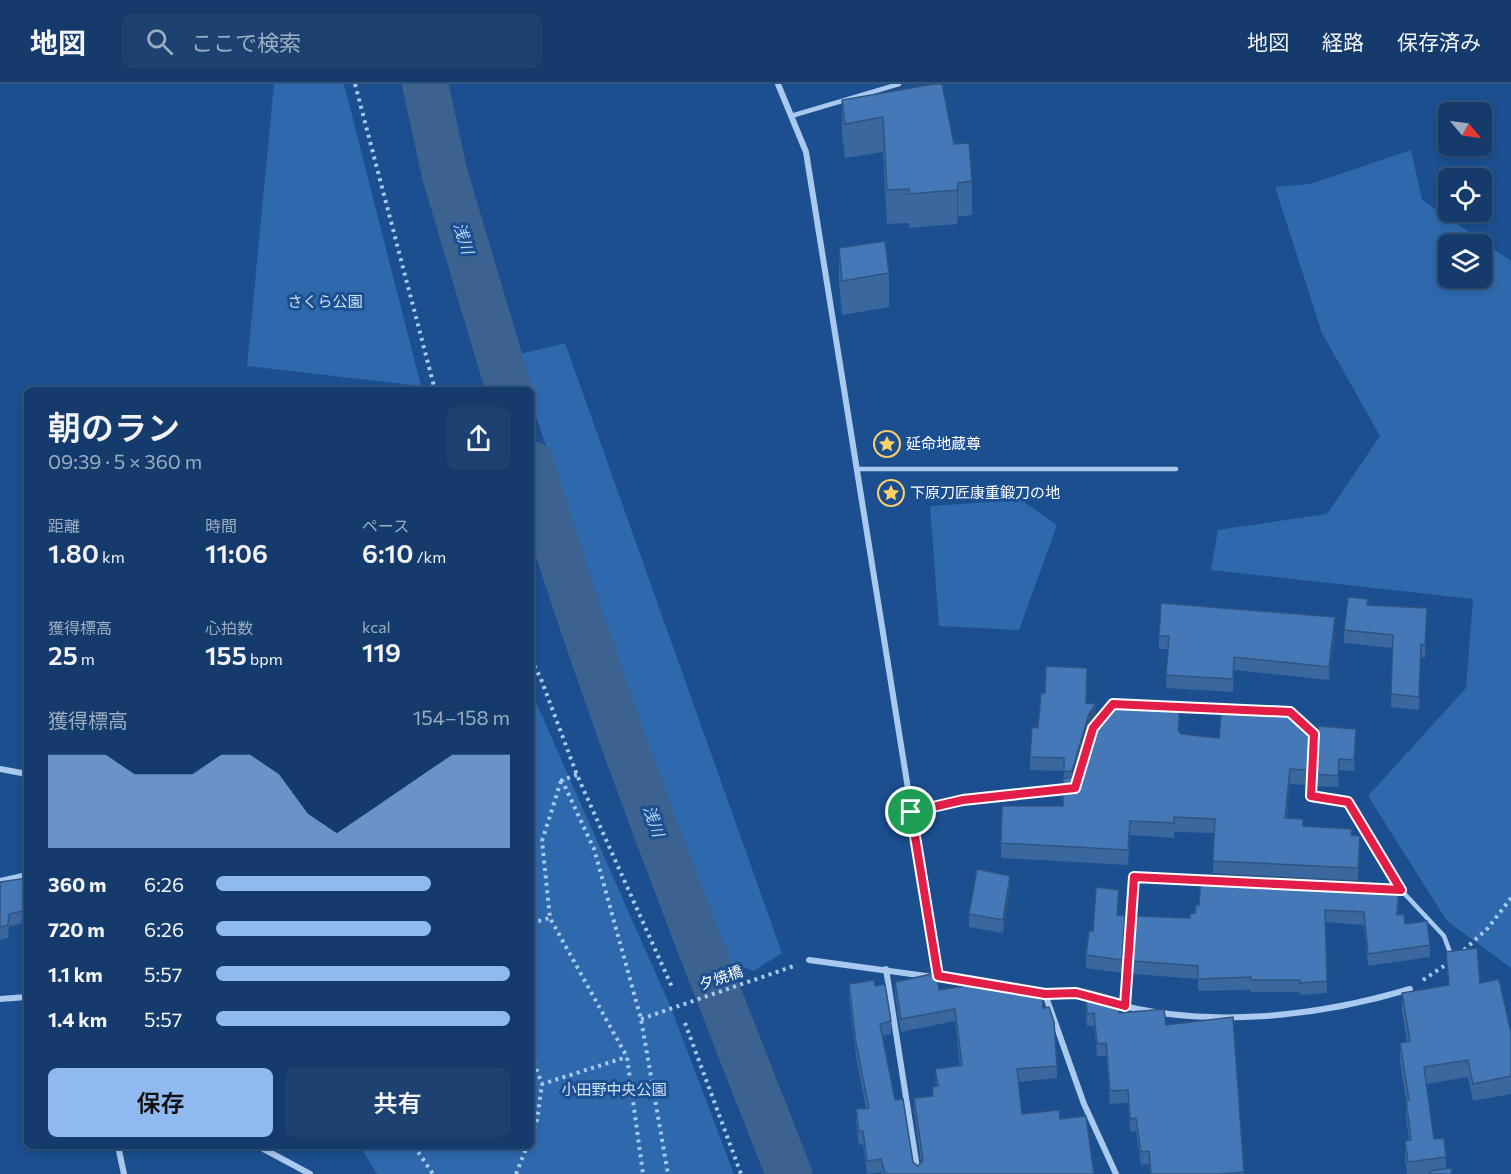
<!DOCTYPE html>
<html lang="ja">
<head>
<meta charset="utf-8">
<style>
  :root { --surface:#143b6b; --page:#1d4271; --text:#f1f3f6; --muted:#9dadc1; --line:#33557e; --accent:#90b9f0 }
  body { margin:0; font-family:Commissioner,"Noto Sans JP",sans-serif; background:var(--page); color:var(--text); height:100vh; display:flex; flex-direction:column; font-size:22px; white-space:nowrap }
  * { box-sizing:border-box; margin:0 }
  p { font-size:20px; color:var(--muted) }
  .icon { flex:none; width:33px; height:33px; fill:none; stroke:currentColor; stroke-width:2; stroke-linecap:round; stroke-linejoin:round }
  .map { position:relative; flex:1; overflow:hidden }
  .side { position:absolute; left:24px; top:303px; width:510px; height:762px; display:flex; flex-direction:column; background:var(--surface); border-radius:9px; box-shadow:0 3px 9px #0003,0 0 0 2px var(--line) }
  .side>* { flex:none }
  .needle { width:39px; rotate:119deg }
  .fabs { position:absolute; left:1438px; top:18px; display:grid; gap:12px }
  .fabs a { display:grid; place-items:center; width:54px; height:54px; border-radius:9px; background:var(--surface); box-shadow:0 3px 9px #0003,0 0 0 2px var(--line); font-size:30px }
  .pin { position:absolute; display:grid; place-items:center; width:51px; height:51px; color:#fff; margin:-26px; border:3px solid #fff; border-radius:50%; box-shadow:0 2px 6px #0007 }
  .round { display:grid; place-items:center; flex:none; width:63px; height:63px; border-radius:9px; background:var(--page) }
  .headline { display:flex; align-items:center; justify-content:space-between; height:102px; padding:0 24px }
  h1 { font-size:33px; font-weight:600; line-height:45px }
  .metrics { display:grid; grid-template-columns:repeat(3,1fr); gap:9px; height:102px; padding:6px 24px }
  .metrics div { display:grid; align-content:center }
  .metrics b { font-size:26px; font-weight:600 }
  .metrics small { font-size:16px; font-weight:400 }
  .metrics p { font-size:16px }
  .chart { height:168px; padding:12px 24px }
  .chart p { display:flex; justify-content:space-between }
  .chart svg { width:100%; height:108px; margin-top:6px; fill:var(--accent); opacity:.7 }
  .primary-button { display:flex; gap:12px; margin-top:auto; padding:12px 24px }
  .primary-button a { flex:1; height:69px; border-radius:9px; background:var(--accent); color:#111; font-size:24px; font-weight:600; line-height:69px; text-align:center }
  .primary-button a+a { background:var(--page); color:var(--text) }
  ul { padding:0 24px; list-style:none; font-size:20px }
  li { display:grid; grid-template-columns:96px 72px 1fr; align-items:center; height:45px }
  li i { height:15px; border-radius:8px; background:var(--accent) }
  header { display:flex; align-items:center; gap:36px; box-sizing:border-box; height:84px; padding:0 30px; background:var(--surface); border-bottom:2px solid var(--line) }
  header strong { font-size:28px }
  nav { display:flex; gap:33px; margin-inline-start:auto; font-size:21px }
  .search { width:420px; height:54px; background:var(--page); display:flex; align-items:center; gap:15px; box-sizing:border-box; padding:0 21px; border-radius:9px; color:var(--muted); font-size:22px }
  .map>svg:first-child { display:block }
</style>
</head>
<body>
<header>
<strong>地図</strong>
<div class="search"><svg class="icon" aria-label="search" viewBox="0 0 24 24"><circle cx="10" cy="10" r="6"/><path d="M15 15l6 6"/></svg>ここで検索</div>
<nav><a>地図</a><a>経路</a><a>保存済み</a></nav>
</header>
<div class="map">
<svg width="1511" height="1090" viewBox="0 0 1511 1090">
  <rect width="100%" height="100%" fill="#1b4f8f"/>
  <g fill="#2e69ad" fill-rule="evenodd">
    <path d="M274,0h70l77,302 -174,-20z"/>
    <path d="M1411,66l11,50 89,61v707l-64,-47 -79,-125 98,-108 7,-89 -262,-29 7,-40 109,-16 53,-78 -58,-103 -47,-146 35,-3zM1482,160v34h-33v-34z"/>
    <path d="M565,259l217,610 -28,18 -29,-10 -113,-316 -81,-244v-11h-4l-11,-35z"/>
    <path d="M1021,416l36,25 -38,105 -80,-4 -9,-120z"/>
    <path d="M531,607l140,317 63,166h-357l-17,-28h171z"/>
  </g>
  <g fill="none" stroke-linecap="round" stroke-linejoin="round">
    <g stroke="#3c6290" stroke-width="46">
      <path d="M425,0l20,91 64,215"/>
      <path d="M531,380c73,241 166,476 258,710"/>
    </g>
    <g stroke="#a9c9ee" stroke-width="4" stroke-dasharray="3 4.5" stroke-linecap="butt">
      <path d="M355,0l80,306"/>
      <path d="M531,575l10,20 36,96 95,212"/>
      <path d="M577,691l-15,5 32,69 47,170 27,155"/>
      <path d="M561,697l-19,60 8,77 77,139 16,117"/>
      <path d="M531,839l19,-5"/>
      <path d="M1464,866l24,-22 23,-30"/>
      <path d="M1423,896l21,-14"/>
      <path d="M641,935l156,-54"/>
      <path d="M685,939l56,151"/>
      <path d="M531,971l11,29 85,-27"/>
      <path d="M531,1052l6,-16 5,-36"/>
      <path d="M414,1062l19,28"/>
      <path d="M516,1090l11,-28"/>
    </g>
    <g stroke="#a9c9ee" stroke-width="4.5">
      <path d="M791,32l108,-32"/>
      <path d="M857,385h319"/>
      <path d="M1176,623l52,2"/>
      <path d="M1109,624l4,-4 40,2"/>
      <path d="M1290,628l24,22 -3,62 37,6 53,88 43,46 7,19"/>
      <path d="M1077,697l19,-57"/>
      <path d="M911,728l52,-12 105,-12"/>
    </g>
    <g stroke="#a9c9ee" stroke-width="6">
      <path d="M778,0l28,68 132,824"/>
      <path d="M0,685l27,5"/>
      <path d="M0,797l27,-6"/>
      <path d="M809,876l183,25"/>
      <path d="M886,885l32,205"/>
      <path d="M1035,908l41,1 14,4"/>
      <path d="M1045,910l39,110 32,70"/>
      <path d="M0,915l27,-2"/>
      <path d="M1112,919c96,26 204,14 298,-14"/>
      <path d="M1125,923l9,-130 74,2"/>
      <path d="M118,1062l6,28"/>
      <path d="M258,1062l52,28"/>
    </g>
  </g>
  <g fill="#3a679d">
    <path d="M842,16l112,44 18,37v34l-14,2 -1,7 -48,4v-5l-22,1 -4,-72 -38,6 -3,-24z"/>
    <path d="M839,164l50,25v34l-47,8 -3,-33z"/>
    <path d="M1368,521l59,16 -2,37 -4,-1 -2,53 -28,-3 2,-59 -49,-5v-13z"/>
    <path d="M1335,546l-6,50 -95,-10 -1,22 -67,-4 2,-39h-9v-13z"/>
    <path d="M1087,597l-1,22 10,14 -7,10 -15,50 5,-2 101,-57 -1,13 2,3 38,4 75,-17 15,16 -2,48 -17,-1 -3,34 16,8 49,9 8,15 -2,31 41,16 -1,18 7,9 25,21v12l-62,9 -4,-41 -38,-3 1,71 -27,2v-3h-49v-2l-53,1v-12l-65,-5v-13l62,-48 18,-39 1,-41 -40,-1v6l-44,-3 -2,30 -127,-7v-15l62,-37 1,-35 -34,-1v-13l8,-29 7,-35z"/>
    <path d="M1356,656l-2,31 -15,-1 -1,17 -22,-1v-12z"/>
    <path d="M27,794v45l-18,3 -1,12 -8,2v-58z"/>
    <path d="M1010,805l-7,44 -34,-6v-13z"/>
    <path d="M1119,818l-1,13 7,14 -3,44 -36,-5v-13l7,-24z"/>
    <path d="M1446,868l34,31 31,50v61l-38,7 -5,-24 -41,7 7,55 12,18v11l6,6h-45l-2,-16v-17l4,-1 -3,-22v-18l-6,-39v-18l7,-1 -5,-32v-17l46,-8z"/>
    <path d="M895,898l44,8 82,-2 22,20 14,58v12l-39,4 4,32 38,5 34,55h-212l-1,-2 -14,2 -4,-30 -4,1 -3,-23v-13l10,-1 -10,-52 -7,-59v-13l26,2 16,35v13l-9,2 13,64 18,62 5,4 3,-4 -7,-51v-13l18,-2v-9h4l-1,-18 25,-3 -5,-45 -54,11 -6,-37z"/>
    <path d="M1085,904l34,25 47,12 67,-8 11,157h-94l-1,-10 -8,1 -5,-34 -6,1 -2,-29 -18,1 -4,-48h-9l-3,-30h-7l-2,-25z"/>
  </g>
  <g fill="#305480">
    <path d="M958,99v34l-1,7v-34z"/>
    <path d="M1427,524v13l-2,37v-13z"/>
    <path d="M1335,533v13l-6,50v-13z"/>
    <path d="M1234,573v13l-1,22v-13z"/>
    <path d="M1096,620v13l-7,10 -17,57v-13l17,-57z"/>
    <path d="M1309,638v15l-2,48v-15z"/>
    <path d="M1290,685v15l-5,48v-14z"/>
    <path d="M1360,752v14l-2,33v-15z"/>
    <path d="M1010,792v13l-7,44v-13z"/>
    <path d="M1119,806v12l-2,26v-13z"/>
    <path d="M1125,832v13l-3,44v-13z"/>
  </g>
  <g fill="#4478b7" stroke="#305480" stroke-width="1.5">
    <path d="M934,0h8l12,60 15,-1 3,38 -14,2 -1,7 -48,4v-5l-22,1 -4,-73 -38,7 -3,-24z"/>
    <path d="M885,157l4,32 -47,8 -3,-33z"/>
    <path d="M1348,513l20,2 -1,6 60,3 -2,37 -4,-1 -2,53 -28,-3 2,-59 -49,-5z"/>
    <path d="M1161,519l174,14 -6,50 -95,-10 -1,22 -67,-4 3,-39h-10z"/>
    <path d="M1046,582l41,2 -1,35 10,1 -7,10 -17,57 -8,1v-14l-34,-1 2,-30 6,1 3,-35h4z"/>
    <path d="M1148,618l32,1 -2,27 3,4 38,4 3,-34 53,5v-3l19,2v13l15,1 -2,48 -17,-1 -5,49 18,1v7l49,3 -1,6 9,1 -2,32 -145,-7 2,-42 -41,-2v6l-44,-2 -2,29 -127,-7 1,-37h61v-27l16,-4 18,-59 10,-12 41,3z"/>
    <path d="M1318,642l38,3 -2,31 -15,-1 -1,17 -22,-2z"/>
    <path d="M977,785l33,7 -7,44 -34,-6z"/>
    <path d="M1213,790l145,7 41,4 -2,30 7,-1 1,10 22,-3 3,24 -62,9 -4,-42 -39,-2 2,71 -27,2v-3h-49v-3l-53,2v-13l-65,-5 3,-45 54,2v-4l5,-1 1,-8h3l2,-30z"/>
    <path d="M27,794v32l-18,4 -1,11 -8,2v-45z"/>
    <path d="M1096,803l23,3 -2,25 8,1 -3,44 -36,-5 3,-24h4z"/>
    <path d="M1477,864l3,35 19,-4 12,54v43l-38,8 -5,-24 -44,7 10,72 10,-1 2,19 -38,5 -3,-21 6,-1 -5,-40h3l-9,-57 10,-2 -8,-48 47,-8 -3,-33z"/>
    <path d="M936,889l3,17 33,-5 48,-2 1,5h21l1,20 6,-1 5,15 3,44 -40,3 5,45 37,-4 1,9 26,-3 8,58h-209l-4,-15 -14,2 -4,-30 -4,1 -3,-23 13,-1 -13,-65 -7,-59 25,-4 1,6 10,-2 6,37 -11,3 15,76 8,-1 10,63 5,4 5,-6 -9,-62 19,-2 -1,-9 6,-1 -3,-17 27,-4 -7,-56 -54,10 -6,-37z"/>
    <path d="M1085,904l32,9 2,16 45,-4 2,16 67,-8 11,155 -24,2h-69l-2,-23 -8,1 -5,-34 -6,1 -2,-29 -18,1 -4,-48 -9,1 -3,-31 -7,1z"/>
    <path d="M1451,1084l1,6h-22v-3z"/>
  </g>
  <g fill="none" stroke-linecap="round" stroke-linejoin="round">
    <defs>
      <path id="route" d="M1113,620l177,8 24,22 -3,62 37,6 53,88 -267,-13 -9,129 -49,-13 -31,1 -107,-18 -27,-164 52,-12 112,-12 18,-60z"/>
    </defs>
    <use href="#route" stroke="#fff" stroke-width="12"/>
    <use href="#route" stroke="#e11d48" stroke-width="8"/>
  </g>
  <defs>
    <symbol id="sight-ring" viewBox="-11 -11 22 22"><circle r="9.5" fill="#1b4f8f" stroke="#ffd166" stroke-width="1.5"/><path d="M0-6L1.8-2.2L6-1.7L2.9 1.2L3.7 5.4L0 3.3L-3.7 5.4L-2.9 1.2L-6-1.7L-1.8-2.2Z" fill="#ffd166"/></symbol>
  </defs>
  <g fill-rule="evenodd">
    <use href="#sight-ring" x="872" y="345" width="30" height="30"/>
    <use href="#sight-ring" x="876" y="394" width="30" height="30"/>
  </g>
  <g text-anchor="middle" stroke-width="6" stroke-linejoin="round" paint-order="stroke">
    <g font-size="15" fill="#cfe3fa" stroke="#1b4f8f">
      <text x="325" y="223">さくら公園</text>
      <text x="614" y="1011">小田野中央公園</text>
    </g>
    <g font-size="15" fill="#fff" stroke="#1b4f8f" text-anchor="start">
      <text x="906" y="365">延命地蔵尊</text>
      <text x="910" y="414">下原刀匠康重鍛刀の地</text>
    </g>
    <g font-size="15" fill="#fff" stroke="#1b4f8f">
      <text transform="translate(721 894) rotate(-19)" y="5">夕焼橋</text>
    </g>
    <g font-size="16" font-style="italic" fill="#b5d3f5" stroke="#1b4f8f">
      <text transform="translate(464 154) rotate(73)" y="6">浅川</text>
      <text transform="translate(654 737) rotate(70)" y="6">浅川</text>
    </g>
  </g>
</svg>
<div class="fabs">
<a><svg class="needle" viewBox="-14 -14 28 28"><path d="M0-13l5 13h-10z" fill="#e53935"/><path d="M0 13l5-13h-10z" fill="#9dadc1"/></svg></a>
<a><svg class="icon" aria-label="locate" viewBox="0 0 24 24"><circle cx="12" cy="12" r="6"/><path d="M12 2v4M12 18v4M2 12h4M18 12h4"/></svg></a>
<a><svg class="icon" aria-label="layers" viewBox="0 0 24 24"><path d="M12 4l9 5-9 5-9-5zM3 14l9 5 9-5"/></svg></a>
</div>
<div class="pin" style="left:911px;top:728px;background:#1e9e55"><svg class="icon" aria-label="arrive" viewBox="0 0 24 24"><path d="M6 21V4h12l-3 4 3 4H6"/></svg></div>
<section class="side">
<div class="headline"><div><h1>朝のラン</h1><p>09:39 · 5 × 360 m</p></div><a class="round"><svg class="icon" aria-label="share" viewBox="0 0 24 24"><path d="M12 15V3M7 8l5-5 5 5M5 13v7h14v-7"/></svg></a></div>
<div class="metrics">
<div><p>距離</p><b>1.80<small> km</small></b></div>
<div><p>時間</p><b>11:06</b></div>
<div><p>ペース</p><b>6:10<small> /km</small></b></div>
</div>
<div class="metrics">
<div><p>獲得標高</p><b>25<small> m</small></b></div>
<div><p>心拍数</p><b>155<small> bpm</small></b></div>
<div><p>kcal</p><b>119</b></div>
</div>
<div class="chart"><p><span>獲得標高</span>154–158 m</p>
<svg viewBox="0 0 160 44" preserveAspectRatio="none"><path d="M0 44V6L10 6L20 6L30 14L40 14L50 14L60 6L70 6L80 14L90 30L100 38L110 30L120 22L130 14L140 6L150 6L160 6V44z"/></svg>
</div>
<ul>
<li><b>360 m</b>6:26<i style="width:73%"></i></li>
<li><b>720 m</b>6:26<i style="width:73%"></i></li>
<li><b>1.1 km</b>5:57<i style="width:100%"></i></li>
<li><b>1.4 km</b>5:57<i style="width:100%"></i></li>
</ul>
<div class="primary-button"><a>保存</a><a>共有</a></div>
</section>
</div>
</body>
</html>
